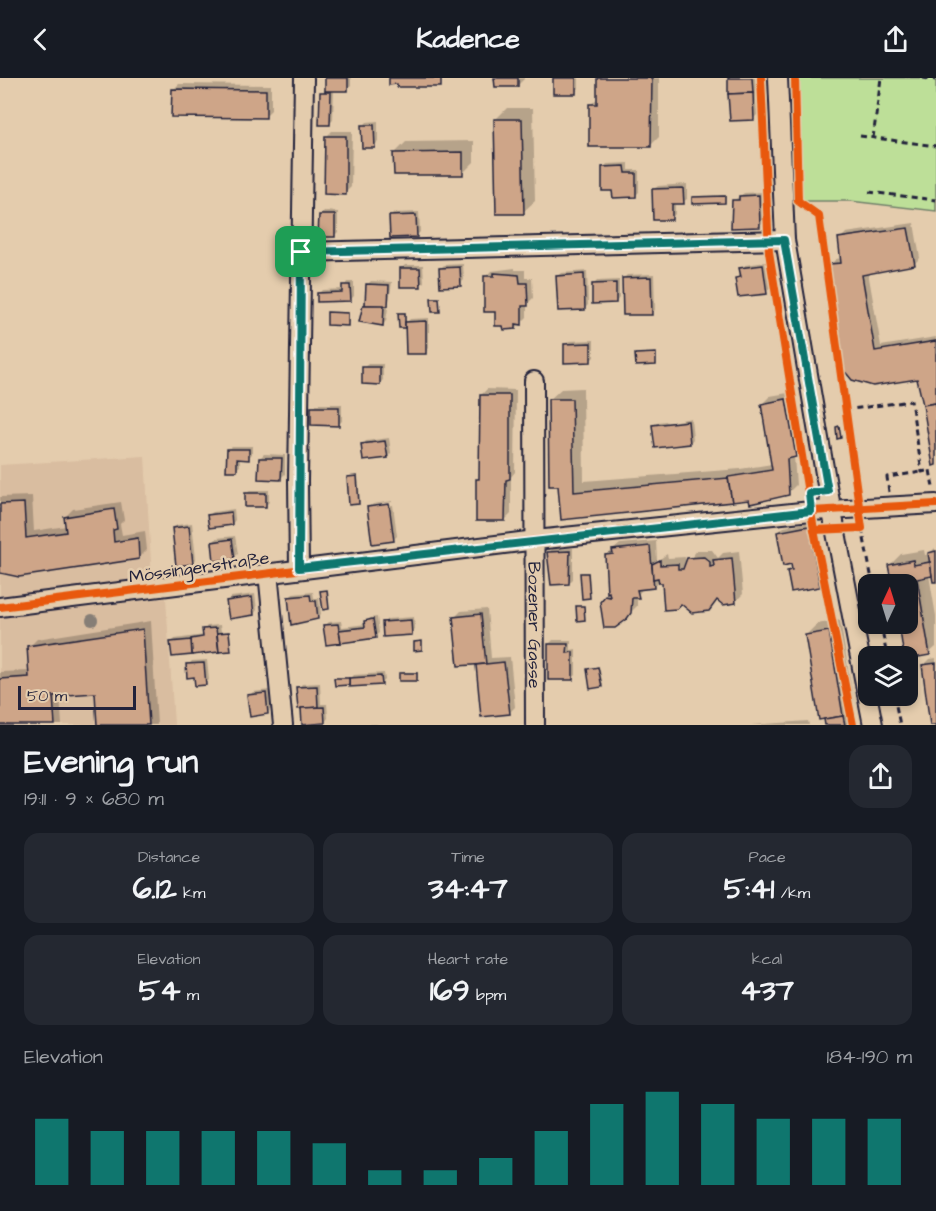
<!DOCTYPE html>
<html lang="en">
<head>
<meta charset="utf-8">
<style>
  :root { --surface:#171b24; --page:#242831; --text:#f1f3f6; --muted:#9ea1a6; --accent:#0f766e }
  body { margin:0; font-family:"Architects Daughter",sans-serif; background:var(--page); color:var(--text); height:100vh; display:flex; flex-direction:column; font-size:22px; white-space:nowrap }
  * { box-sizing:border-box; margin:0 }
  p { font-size:20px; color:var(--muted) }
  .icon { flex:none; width:33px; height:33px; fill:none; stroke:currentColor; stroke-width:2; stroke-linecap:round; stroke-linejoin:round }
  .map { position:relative; height:647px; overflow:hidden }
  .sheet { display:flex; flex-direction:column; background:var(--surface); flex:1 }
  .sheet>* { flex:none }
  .needle { width:39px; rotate:4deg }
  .tools { position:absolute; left:858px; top:496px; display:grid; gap:12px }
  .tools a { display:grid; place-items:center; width:60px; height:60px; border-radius:12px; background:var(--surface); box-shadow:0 3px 9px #0003; font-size:30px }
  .scale { position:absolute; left:18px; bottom:15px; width:118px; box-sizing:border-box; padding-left:6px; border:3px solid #22223b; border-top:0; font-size:16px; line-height:21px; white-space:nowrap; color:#22223b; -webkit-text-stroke:4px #e4ccad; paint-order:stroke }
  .pin { position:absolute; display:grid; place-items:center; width:51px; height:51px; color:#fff; margin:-26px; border-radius:12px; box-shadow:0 3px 9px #0006 }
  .round { display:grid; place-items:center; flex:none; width:63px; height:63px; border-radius:18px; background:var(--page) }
  .overview { display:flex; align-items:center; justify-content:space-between; height:102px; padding:0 24px }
  h1 { font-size:33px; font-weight:700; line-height:45px }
  .stats { display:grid; grid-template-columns:repeat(3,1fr); gap:9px; height:102px; padding:6px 24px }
  .stats div { display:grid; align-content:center; border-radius:15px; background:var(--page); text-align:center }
  .stats b { font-size:30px; font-weight:700 }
  .stats small { font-size:16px; font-weight:400 }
  .stats p { font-size:16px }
  .chart { height:168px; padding:12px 24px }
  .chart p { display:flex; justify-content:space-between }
  .chart svg { width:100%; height:108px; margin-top:6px; stroke:var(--accent); stroke-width:6 }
  header { display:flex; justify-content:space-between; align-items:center; height:78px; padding:0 24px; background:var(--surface); font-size:27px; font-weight:700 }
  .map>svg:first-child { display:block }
</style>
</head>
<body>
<header><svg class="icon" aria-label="back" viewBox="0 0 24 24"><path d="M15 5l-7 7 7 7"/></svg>Kadence<svg class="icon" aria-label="share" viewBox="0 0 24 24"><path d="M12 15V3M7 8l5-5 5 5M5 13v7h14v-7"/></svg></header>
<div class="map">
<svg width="936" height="647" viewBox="0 0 936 647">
  <rect width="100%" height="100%" fill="#e4ccad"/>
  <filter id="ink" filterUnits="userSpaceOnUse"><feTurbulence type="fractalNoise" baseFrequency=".0167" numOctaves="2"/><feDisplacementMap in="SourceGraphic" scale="12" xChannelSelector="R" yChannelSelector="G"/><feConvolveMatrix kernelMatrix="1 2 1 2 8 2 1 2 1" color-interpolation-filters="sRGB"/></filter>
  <g filter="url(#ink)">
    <g fill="#d9bda0">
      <path d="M145,378l7,125 -152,19v-135z"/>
      <path d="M166,520l8,127h-174v-108z"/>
    </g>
    <path fill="#bddf98" stroke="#70806a" stroke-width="1.5" d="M795,0h141v133l-86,-10h-52z"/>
    <g fill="#0003">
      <path d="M326,0h25v7l-4,4h-13l-1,31 -4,4 -7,-31 3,-4z"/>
      <path d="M496,0h28v1l-6,6z"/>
      <path d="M554,0h25v10l-3,4z"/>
      <path d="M599,0h60v59l-8,8 -61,-40 9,-8z"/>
      <path d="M729,0h26l2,37 -3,3z"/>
      <path d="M179,6l92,1v25l-6,6 -92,-26z"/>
      <path d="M507,30h26l2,93 -12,11 -28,-92z"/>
      <path d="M378,43v21l-4,4 -11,-20 4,-4z"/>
      <path d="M332,53h20l-1,56 -6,6 -19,-56z"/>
      <path d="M474,63v21l-11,11 -68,-20 11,-11z"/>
      <path d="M629,85v7h10v22l-4,4 -32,-28 4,-4z"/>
      <path d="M687,106v15l-4,3 -8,1v11l-3,4 -18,-29 4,-3z"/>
      <path d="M762,114l2,29 -4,4 -27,-24 11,-8z"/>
      <path d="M726,117l-1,7 -32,-5 2,-1z"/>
      <path d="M324,133l14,1v20l-4,4 -14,-21z"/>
      <path d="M419,134l1,20 -4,4 -26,-19 4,-4z"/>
      <path d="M914,145l6,35 -6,6 -46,8 13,74 55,-9v127l-17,-87 -46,8 -43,-120 6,-6 6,-1 -2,-19 6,-6z"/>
      <path d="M766,184l4,26 -4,4 -29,-14 8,-13z"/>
      <path d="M463,186l1,16 -4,4 -20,-15 4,-4z"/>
      <path d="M405,187h18l1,17 -4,3 -19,-16z"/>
      <path d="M515,190v2h10v8h7l1,20 -6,6v13l-11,11 -19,-17 -12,-34 6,-6z"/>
      <path d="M587,193l1,34 -3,3 -28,-32 4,-3z"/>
      <path d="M654,196l1,36 -4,3 -27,-35 3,-3z"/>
      <path d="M619,202v18l-3,4 -23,-17 4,-4z"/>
      <path d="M371,203l21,1 -6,39 -3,4 -22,-4 6,-36z"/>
      <path d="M347,204h7v14l-4,4 -31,-7 3,-3 21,-1z"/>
      <path d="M330,234h19v11l-20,-10z"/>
      <path d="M401,234h5v11l4,-4 19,-1v30l-3,4 -19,-28 -2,2z"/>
      <path d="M594,262v17l-3,3 -26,-15 4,-4z"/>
      <path d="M368,286h15v16l-4,4 -15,-17z"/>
      <path d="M583,310l1,93 156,-12 32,-5 -10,-60 8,-8 24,-4 9,56 -9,8 2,29 -8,8 -226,25 -13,-118 12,-11z"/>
      <path d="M487,311l29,1 -1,82 -4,5v37l-6,6 -27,-41 3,-3v-81z"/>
      <path d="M317,326h25v17l-4,4 -25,-18z"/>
      <path d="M691,340l2,21 -3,4 -36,-18 3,-3 9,-1 1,2z"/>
      <path d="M389,360l2,15 -4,4 -24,-12 3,-4z"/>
      <path d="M232,368h20v8l-4,4h-8v8l-4,3 -8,-20z"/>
      <path d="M264,376l21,1v19l-4,4 -21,-20z"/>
      <path d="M358,397l2,26 -1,2 -11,-26z"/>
      <path d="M251,412h18v12l-4,4 -18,-13z"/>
      <path d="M32,418l2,35 32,-5 -1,-9 8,-8 48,-7 3,18 -4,4 2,11 23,-4 2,19 -8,8 -139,14v-75z"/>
      <path d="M392,423v1l-20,3 1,-1z"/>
      <path d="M371,427v3l22,-3 4,31 -4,4 -24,-33z"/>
      <path d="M234,431l1,11 -3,4 -23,-9 4,-3z"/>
      <path d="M815,443l11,59 -6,6 -32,-15 5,-4 -15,-35 6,-5z"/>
      <path d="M192,445l4,36 -3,4 -20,-35 4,-3z"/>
      <path d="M235,458l3,18 -4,3 -21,-15 4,-4z"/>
      <path d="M656,463l1,20 10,-7 1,4 17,-1 1,8 11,-15h15l6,8 5,-5 16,-2 4,43 -8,8 -17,-3 -10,11 -27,-8 -18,-21 -4,1 -5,5 -11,1 -6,8v10l-12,12 -19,-21 6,-6 -6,-35 14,-12z"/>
      <path d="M573,470v31l-4,4 -20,-30 3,-4z"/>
      <path d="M935,470l1,32 -3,-6 -4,1 7,41v31l-7,6 -29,-29h8v-39h-15l-3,-20 11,-11 23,-4 1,5 4,-1z"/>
      <path d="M583,494h6l1,25 -8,-23z"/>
      <path d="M323,512h5l1,18 -7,-16z"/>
      <path d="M313,514l1,6h5l2,16 -4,4 -28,-20 4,-4z"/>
      <path d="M255,516l2,16 -3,4 -26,-13 3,-4z"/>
      <path d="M487,531l4,49 19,-1 5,50 -6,6 -27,2 -5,-52 -22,-46 6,-6z"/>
      <path d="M377,539l2,16 -4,3 -48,7 -2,-17 4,-4 12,-1 1,6 24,-3 4,-6z"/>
      <path d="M414,539l1,12 -4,4 -27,-10 3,-4z"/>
      <path d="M840,542l14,83 -8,8 3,14h-23l-20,-90 11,-11z"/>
      <path d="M151,543l6,104h-59l-2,-33 -36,2 2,31h-62v-53l30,-1 -1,-24 8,-8z"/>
      <path d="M220,547l1,7 9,-1 1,18 -58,6 -2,-12 4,-4 29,-4v-5l3,-4z"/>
      <path d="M553,562h18v10l5,-1v26l-4,4 -23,-35z"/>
      <path d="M936,580v67h-4l-8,-60 6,-6z"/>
      <path d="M207,582l2,20 -4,4 -17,-19 4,-4z"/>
      <path d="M599,588l4,19 -2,1 -13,-17z"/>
      <path d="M402,594h16v6l-18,-4z"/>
      <path d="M384,595l1,7 -4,4 -45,-5h14l4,-4z"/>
      <path d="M320,605l1,21h6l1,14 -3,4 -21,1 -6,-35 4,-4z"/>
      <path d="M269,612l2,19 -4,4 -18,-17 4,-4z"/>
      <path d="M808,643l1,4h-58z"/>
      <path d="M377,646v1h-24z"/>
    </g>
    <g fill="#cea588" stroke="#22223b" stroke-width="1.5">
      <rect x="325" y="0" width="23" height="13"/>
      <path d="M389,0h52v9h-44v-3l-8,1z"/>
      <path d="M494,0h24v9h-23z"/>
      <rect x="553" y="0" width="23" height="16"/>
      <path d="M597,0h55l-1,69h-62v-43h8z"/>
      <path d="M728,0h24l1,15 -25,1z"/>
      <path d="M172,11l94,1v28l-95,-1z"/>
      <path d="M320,14h11l-1,33h-11z"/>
      <path d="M753,15l1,27 -24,1 -2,-27z"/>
      <path d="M494,41h28l2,95h-28z"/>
      <path d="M361,47h13l1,23h-13z"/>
      <path d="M325,58h21v59l-22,-1z"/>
      <path d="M463,74v23h-69l-1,-22z"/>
      <path d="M625,88l1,7h10v24l-23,1 -1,-7h-10v-24z"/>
      <path d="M683,110l1,16h-12v16h-19l-1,-31z"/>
      <path d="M759,117l1,32 -29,1 1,-28h7v-4z"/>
      <path d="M725,118v7l-33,1v-7z"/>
      <path d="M319,137h16v22h-17z"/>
      <path d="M416,137l1,22 -27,1 -1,-22z"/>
      <path d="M908,150l7,37 -53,10 13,76 61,-10v62l-13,2 -6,-26 -44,7 -21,-6 -10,-12 -13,-104 12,-1 -3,-25z"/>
      <path d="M763,187l4,29 -29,3 -3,-19 6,-1 -2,-9z"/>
      <path d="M460,189l1,19 -21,1 -1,-19z"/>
      <path d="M400,190h20l1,19h-21z"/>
      <path d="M494,195l25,2 1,8h7l1,23h-6v19l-6,-1v5l-12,1 -1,-4h-8v-14h-11v-36h10z"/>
      <path d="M584,196l1,36 -27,1 -2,-35z"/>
      <path d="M651,199l1,38h-29l-1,-37z"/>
      <path d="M616,205v20l-24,1v-20z"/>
      <path d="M366,206l23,1 -1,21 -23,-1z"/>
      <path d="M342,207h8l1,16 -34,1v-9l25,-1z"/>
      <path d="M431,220h8l1,14h-8z"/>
      <path d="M363,227h21l-1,21 -24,-4z"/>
      <path d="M327,234l21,1v13l-21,-1z"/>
      <path d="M398,235h7v15h-6z"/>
      <path d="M426,243v33h-20l-1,-32z"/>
      <path d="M591,265v19l-27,1v-19z"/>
      <path d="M656,275v12l-20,1 -1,-12z"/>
      <path d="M362,289h18v18l-18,-1z"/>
      <path d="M480,317h30v84l-4,1 -1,41h-29v-42h3z"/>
      <path d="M548,321h24l2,93 154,-14 4,24 -171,18 -3,-34h-9z"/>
      <path d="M786,321l10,58 -9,2 2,36 -39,9 -1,-4 -17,2 -4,-25 44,-7 -11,-66z"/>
      <path d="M936,325v62l-3,1 -10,-61z"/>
      <path d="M311,329h28v19l-28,-1z"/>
      <path d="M688,343l2,23 -35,4 -3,-23z"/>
      <path d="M839,348l2,12 -4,1 -1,-12z"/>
      <path d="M385,363l3,17 -25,3 -2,-17z"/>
      <path d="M227,371h22v11l-12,-1v12h-11z"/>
      <path d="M259,380h23l-1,22 -23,-1z"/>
      <path d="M357,398l2,28 -10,1 -2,-28z"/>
      <rect x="245" y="415" width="21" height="14"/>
      <path d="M24,425l2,35 40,-6 -2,-15 50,-8 3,20 -4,1 1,12 24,-4 1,21 -120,18 -19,-4v-69z"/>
      <path d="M389,426l5,37 -22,3 -5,-37z"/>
      <path d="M231,434l1,13 -23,3 -2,-13z"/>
      <path d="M189,448l4,38 -17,2 -4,-38z"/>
      <path d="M809,448l11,61 -29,5 -4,-21 5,-1 -1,-6 -8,2 -6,-34z"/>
      <path d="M232,461l3,20 -21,2 -2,-19z"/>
      <path d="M650,468l4,42 -17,2 2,8h-7l-1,15 -5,7 -11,8h-11l-4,-26 5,-6 5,1 -1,-5 -2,1 -2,-38 8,-1 -1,-4z"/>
      <path d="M570,473l-1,33 -18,1 -4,-33z"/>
      <path d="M936,473v31h-3l-5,-29z"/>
      <path d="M704,479l6,5v5l4,-1 -1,-6 19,-2 4,45 -13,2 -6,-5 -8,11 -17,2 -11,-9 -4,5 -13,1 -2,-27h-3l-1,-5 -5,1 -1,-15 8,-4v5l18,-1v5h5l4,-11z"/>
      <path d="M913,482l1,5 16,-3 2,14 -15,3 13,76 -22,4 -4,-2 -5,-33h9v-39h-16l-4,-20z"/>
      <path d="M580,495h8l2,25 -8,1z"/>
      <path d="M327,512l2,19 -6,1 -3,-19z"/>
      <path d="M310,517l1,6h5l2,18 -27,6 -3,-28z"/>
      <path d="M252,519l2,18 -25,4 -3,-18z"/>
      <path d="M576,528h8l1,14 -8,1z"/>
      <path d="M481,536l5,50 -28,2 -5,-49z"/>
      <path d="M373,541l3,19 -35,5 -2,-13 26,-3 -1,-6z"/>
      <path d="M411,542l1,15 -29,2 -1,-15z"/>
      <path d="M338,546l3,19 -15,2 -3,-20z"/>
      <path d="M216,550l3,24 -27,3 -1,-16 12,-2 -1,-8z"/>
      <path d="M143,551l6,96h-52l-2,-32 -42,3 2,29h-55v-46l29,-2 -2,-31z"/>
      <path d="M829,553l14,85 -24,4 -14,-85z"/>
      <path d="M229,554l2,19 -12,1 -2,-19z"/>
      <path d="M191,562l1,15 -20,2 -2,-15z"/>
      <path d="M422,563v9l-8,1v-9z"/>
      <path d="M548,566h20l-1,9 6,-1v28h-25z"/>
      <path d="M504,584l6,52 -29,3 -5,-52z"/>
      <path d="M204,585l2,22 -11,1 -1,-9 -7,1 -1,-14z"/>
      <path d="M936,585v62h-6l-8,-60z"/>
      <path d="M598,589l4,20 -12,2 -3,-20z"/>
      <rect x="399" y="595" width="18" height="8"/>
      <path d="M381,598l1,9 -33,2v-9z"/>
      <path d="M334,600h15v7l-14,1z"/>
      <path d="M317,608l1,21 -20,2 -2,-22z"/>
      <path d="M266,615l2,21 -18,3 -3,-22z"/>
      <path d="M324,629l1,16 -23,2 -1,-17z"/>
      <path d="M843,638l2,9h-20l-1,-6z"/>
    </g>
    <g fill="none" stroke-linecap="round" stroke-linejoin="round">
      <defs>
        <g id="minor">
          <path d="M778,0l7,162 43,251 45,234"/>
          <path d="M301,174l484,-12"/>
          <path id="s1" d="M534,303l1,344"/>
          <path d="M299,490l-1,-87 6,-403"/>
          <path d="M268,494l15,153"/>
          <path d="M0,529l536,-67 275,-29 125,-7"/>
        </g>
      </defs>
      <use href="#minor" stroke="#22223b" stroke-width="22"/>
      <g stroke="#22223b" stroke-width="3" stroke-dasharray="6 4.5" stroke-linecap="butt">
        <path d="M923,0l13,2"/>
        <path d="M860,58l76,10"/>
        <path d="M873,60l8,-60"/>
        <path d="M869,114l67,8"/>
        <path d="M845,332l66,-9 11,71 8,-2 3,17"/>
        <path d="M889,414l-2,-15 35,-5"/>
        <path d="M862,450l11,57"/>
        <path d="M881,546l6,33"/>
        <path d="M894,618l6,29"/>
      </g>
      <use href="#minor" stroke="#e4ccad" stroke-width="18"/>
      <defs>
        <g id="cycleway">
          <path d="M761,0l8,174 45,278 39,195"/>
          <path d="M795,0l3,123 21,15 43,312 -48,2"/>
          <path d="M0,529l536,-67 275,-29 125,-7"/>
        </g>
      </defs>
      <use href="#cycleway" stroke="#e4ccad" stroke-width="11"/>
      <use href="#cycleway" stroke="#e8590c" stroke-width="8"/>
    </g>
    <circle fill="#867e76" cx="92" cy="542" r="6"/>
  </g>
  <g fill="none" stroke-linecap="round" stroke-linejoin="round" filter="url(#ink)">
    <defs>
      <path id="route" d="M784,162l44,251 -19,2 2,18 -512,57 2,-316z"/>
    </defs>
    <use href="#route" stroke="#fff" stroke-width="12"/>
    <use href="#route" stroke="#0f766e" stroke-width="8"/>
  </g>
  <g text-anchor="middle" stroke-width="5" stroke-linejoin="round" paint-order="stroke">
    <g font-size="18" fill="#22223b" stroke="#e4ccad">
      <text transform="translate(199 489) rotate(-8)" y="6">Mössingerstraße</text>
      <text dy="6" stroke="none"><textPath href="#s1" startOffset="244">Bozener Gasse</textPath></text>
    </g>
  </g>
</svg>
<div class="tools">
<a><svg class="needle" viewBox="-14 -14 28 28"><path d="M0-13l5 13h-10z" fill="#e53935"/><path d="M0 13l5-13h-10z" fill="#9ea1a6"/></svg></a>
<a><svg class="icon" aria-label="layers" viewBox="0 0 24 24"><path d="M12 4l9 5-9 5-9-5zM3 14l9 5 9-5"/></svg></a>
</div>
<div class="scale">50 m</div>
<div class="pin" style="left:301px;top:174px;background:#1e9e55"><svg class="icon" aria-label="arrive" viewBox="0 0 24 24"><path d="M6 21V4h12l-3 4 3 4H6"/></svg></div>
</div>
<section class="sheet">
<div class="overview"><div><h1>Evening run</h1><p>19:11 · 9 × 680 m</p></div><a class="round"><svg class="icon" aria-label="share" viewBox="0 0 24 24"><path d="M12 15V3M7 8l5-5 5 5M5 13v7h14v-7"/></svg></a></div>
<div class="stats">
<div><p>Distance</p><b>6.12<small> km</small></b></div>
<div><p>Time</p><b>34:47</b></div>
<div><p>Pace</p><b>5:41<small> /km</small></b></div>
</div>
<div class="stats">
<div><p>Elevation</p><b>54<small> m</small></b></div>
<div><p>Heart rate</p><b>169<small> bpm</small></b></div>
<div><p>kcal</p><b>437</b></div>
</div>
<div class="chart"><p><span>Elevation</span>184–190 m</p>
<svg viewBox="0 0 160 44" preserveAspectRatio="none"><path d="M5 44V17M15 44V22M25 44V22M35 44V22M45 44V22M55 44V27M65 44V38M75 44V38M85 44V33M95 44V22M105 44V11M115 44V6M125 44V11M135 44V17M145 44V17M155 44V17"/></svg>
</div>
</section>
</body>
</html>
